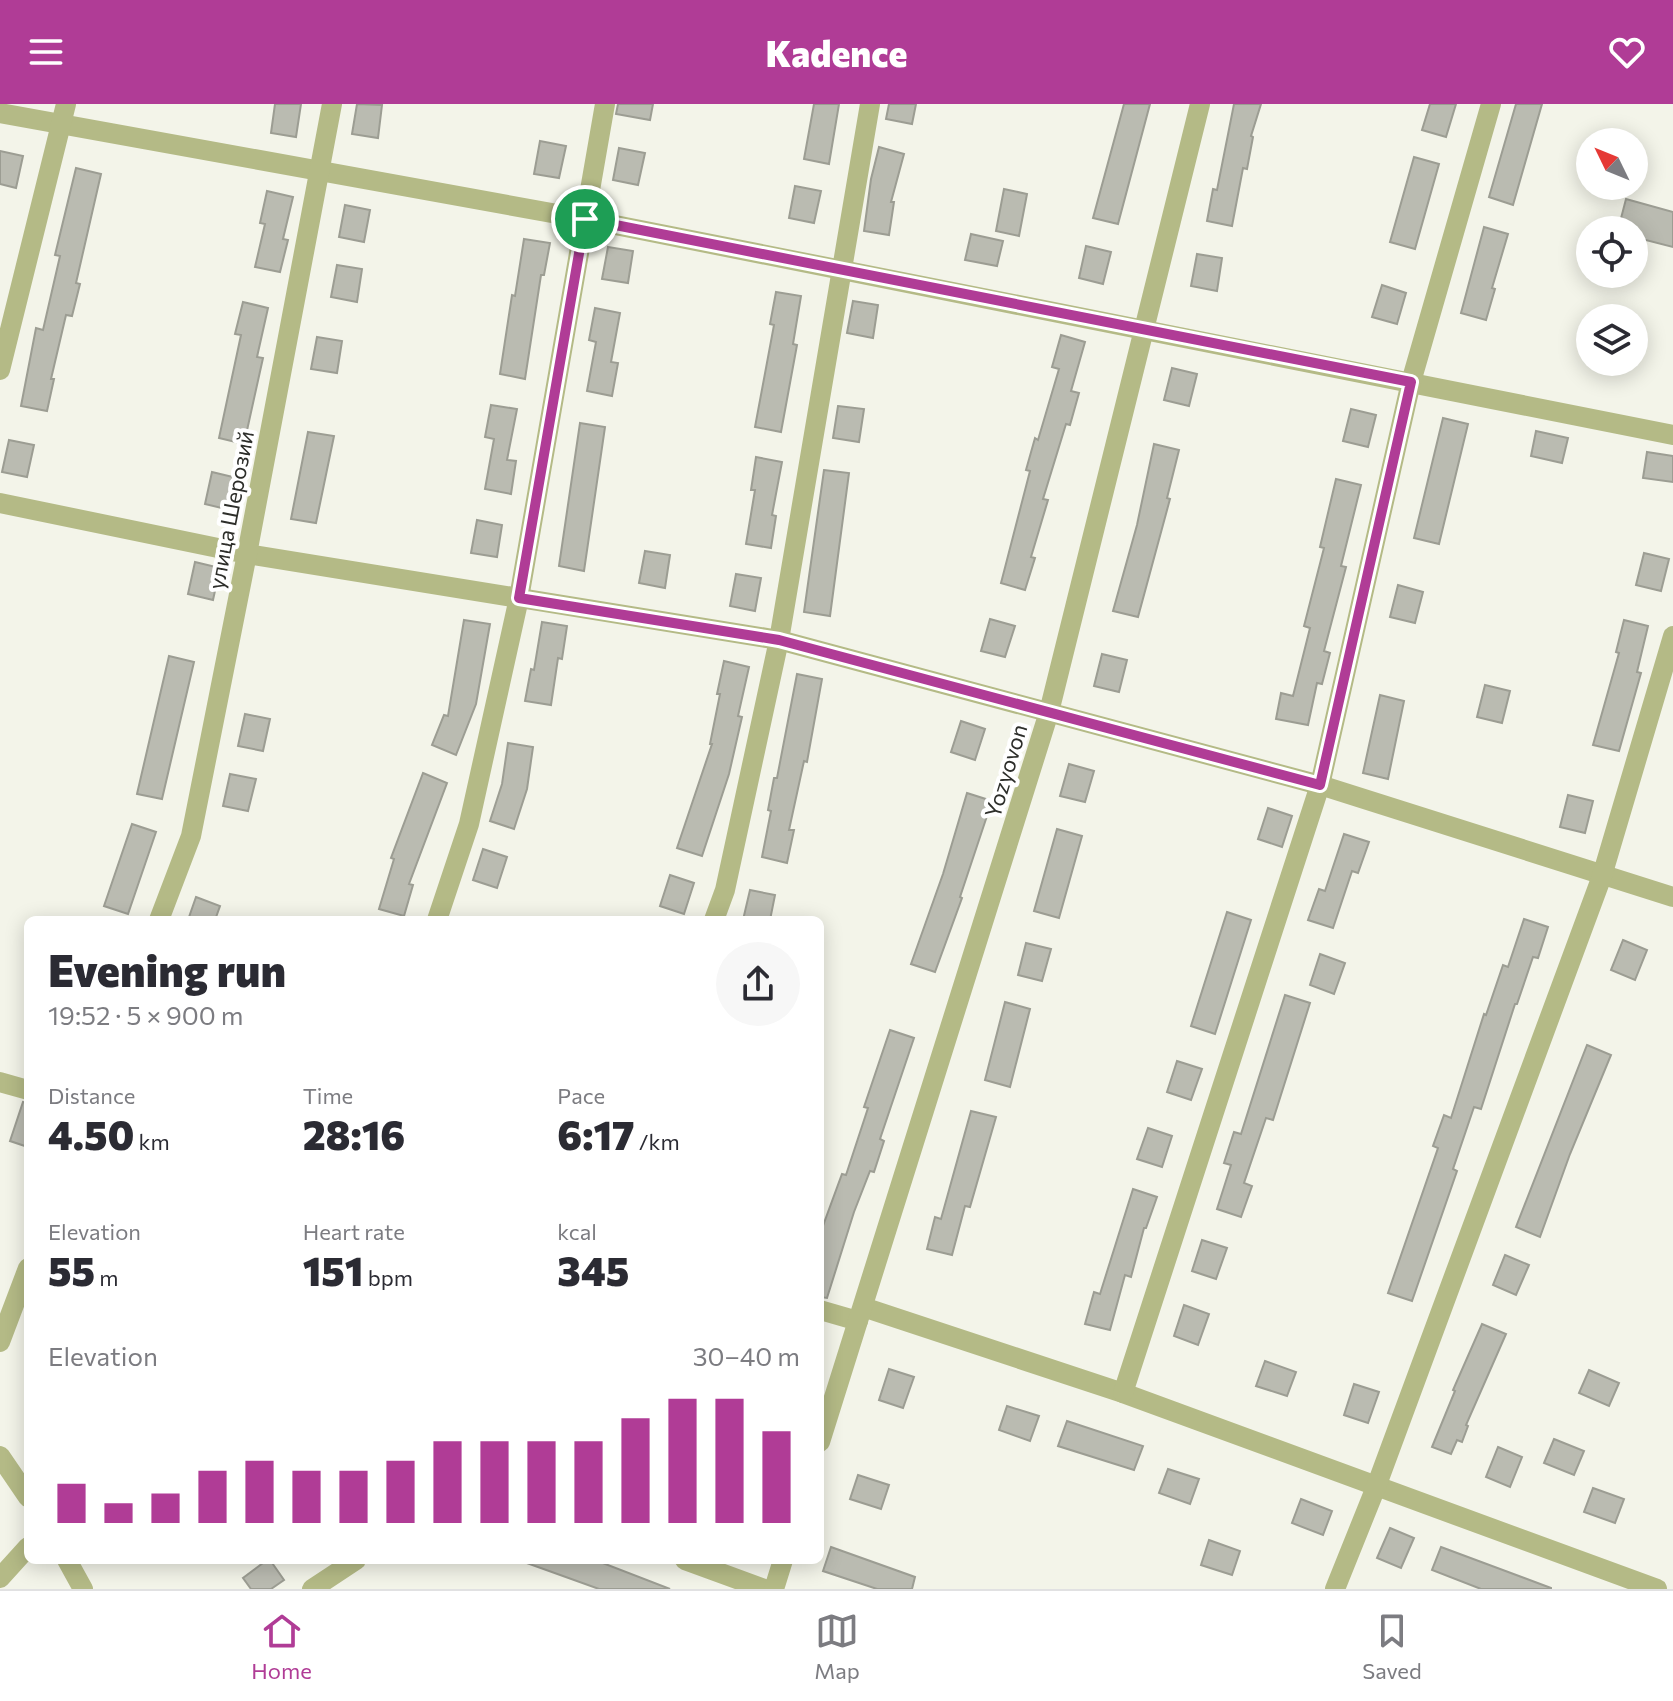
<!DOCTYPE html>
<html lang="en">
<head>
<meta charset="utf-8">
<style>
  :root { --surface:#fff; --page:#f7f7f7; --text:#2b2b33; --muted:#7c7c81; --line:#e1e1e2; --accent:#b03c96 }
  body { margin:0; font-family:Commissioner,sans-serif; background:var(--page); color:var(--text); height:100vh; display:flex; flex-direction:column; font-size:30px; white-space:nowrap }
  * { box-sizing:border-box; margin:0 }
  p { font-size:26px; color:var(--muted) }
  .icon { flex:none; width:44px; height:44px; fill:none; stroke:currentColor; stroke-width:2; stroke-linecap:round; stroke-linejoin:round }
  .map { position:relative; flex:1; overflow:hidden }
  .side { position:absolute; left:24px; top:812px; width:800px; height:648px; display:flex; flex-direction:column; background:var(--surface); border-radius:12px; box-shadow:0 4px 20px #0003 }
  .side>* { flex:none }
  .needle { width:52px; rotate:313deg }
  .controls { position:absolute; left:1576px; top:24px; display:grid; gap:16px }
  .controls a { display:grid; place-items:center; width:72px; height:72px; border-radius:50%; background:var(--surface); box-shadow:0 4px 20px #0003; font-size:40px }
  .pin { position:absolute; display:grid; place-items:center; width:68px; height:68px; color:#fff; margin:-34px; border:4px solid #fff; border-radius:50%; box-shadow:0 2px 8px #0007 }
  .round { display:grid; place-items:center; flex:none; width:84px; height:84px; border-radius:42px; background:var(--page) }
  .summary { display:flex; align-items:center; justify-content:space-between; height:136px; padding:0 24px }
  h1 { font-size:44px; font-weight:800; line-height:60px }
  .figures { display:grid; grid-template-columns:repeat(3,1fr); gap:12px; height:136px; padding:8px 24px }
  .figures div { display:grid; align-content:center }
  .figures b { font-size:40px; font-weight:800 }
  .figures small { font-size:22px; font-weight:400 }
  .figures p { font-size:22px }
  .chart { height:224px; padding:16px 24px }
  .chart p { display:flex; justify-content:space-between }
  .chart svg { width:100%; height:144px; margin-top:8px; stroke:var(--accent); stroke-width:6 }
  header { display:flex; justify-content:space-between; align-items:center; height:104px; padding:0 24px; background:var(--accent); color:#fff; font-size:36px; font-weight:800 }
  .dock { display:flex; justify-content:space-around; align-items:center; height:112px; border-top:2px solid var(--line); background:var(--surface); font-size:22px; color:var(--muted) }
  .dock a { display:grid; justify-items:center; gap:4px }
  .dock .current { color:var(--accent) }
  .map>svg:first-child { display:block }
</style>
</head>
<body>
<header><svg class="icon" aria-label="menu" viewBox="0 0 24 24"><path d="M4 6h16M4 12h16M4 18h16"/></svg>Kadence<svg class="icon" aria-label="heart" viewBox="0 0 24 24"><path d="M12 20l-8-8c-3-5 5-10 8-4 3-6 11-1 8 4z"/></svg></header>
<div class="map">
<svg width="1673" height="1485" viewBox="0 0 1673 1485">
  <rect width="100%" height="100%" fill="#f3f4e9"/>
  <g fill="#babbb1" stroke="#9c9d93" stroke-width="2">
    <path d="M275,0h26l-5,33 -25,-4z"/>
    <path d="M357,0l25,1 -4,33 -26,-4z"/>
    <path d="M618,0h35l-3,16 -34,-6z"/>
    <path d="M814,0h25l-10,60 -25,-5z"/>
    <path d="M889,0h27l-4,20 -26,-5z"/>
    <path d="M1124,0h26l-32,120 -25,-6z"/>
    <path d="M1234,0h27l-10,32 2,1 -6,32 -4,-1 -11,58 -25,-5 6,-32 4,1z"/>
    <path d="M1430,0h26l-10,33 -24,-7z"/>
    <path d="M1516,0h26l-29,101 -24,-8z"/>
    <path d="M540,37l26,5 -7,32 -25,-4z"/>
    <path d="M879,43l25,7 -13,48h3l-5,33 -25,-4 7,-52z"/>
    <path d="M619,44l26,5 -7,32 -25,-5z"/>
    <path d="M0,47l23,5 -7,32 -16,-4z"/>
    <path d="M1414,53l25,7 -24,85 -25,-7z"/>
    <path d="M76,64l25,6 -25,109 4,1 -8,32 -6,-1 -15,64h3l-7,32 -26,-5 15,-78 7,2 17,-74 -5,-1z"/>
    <path d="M795,82l26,5 -7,32 -25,-5z"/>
    <path d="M1004,85l23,5 -8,42 -23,-5z"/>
    <path d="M267,87l26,6 -10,42 5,1 -8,32 -25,-5 10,-43 -5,-1z"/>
    <path d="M1626,95l47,13v35l-39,-10v-7h-16z"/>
    <path d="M345,101l25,5 -6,32 -25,-5z"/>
    <path d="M1484,123l24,7 -16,54 3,1 -9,31 -25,-7z"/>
    <path d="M971,130l32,7 -6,25 -32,-6z"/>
    <path d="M524,135l26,4 -6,32h-3l-16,104 -25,-5 12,-79 3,1z"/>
    <path d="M1086,142l25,6 -8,32 -24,-6z"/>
    <path d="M608,143l25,4 -5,32 -26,-4z"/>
    <path d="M1197,150l25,4 -5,33 -26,-5z"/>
    <path d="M337,161l25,4 -5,33 -26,-5z"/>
    <path d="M1382,181l24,8 -9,31 -25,-7z"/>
    <path d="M776,188l25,4 -8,48 4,1 -16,87 -26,-5 19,-102 -4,-1z"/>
    <path d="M853,197l25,4 -5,33 -26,-5z"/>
    <path d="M243,198l25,6 -11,49 6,1 -19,86 -25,-6 22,-103 -6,-1z"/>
    <path d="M595,204l25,5 -9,49 7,1 -6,33 -25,-5 9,-49 -7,-2z"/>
    <path d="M1061,231l24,7 -14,49 8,2 -9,32 -4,-1 -23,75 5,1 -17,57 4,1 -10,32 -24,-7 29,-112 -4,-1 9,-32 3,2 21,-71 -7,-2z"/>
    <path d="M317,233l25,4 -5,32 -26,-4z"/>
    <path d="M1172,264l25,6 -8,32 -25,-6z"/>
    <path d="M491,301l26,4 -10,51 9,1 -5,33 -26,-5 9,-50 -9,-2z"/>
    <path d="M838,302l26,3 -5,33 -26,-4z"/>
    <path d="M1351,305l25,6 -8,32 -25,-6z"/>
    <path d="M1443,314l25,6 -29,120 -25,-6z"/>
    <path d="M580,319l25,4 -21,144 -25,-5z"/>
    <path d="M1536,327l32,7 -6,25 -31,-7z"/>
    <path d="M308,328l26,4 -18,87 -25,-4z"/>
    <path d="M9,336l25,5 -7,32 -25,-5z"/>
    <path d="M1154,340l25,6 -12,48 3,1 -32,118 -25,-6 24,-86z"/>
    <path d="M1647,348l26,4v26l-30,-4z"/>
    <path d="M756,353l26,5 -10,53 4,1 -5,32 -25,-4 9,-54h-4z"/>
    <path d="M824,366l25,3 -19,143 -26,-4z"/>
    <path d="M212,368l25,6 -7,32 -25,-6z"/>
    <path d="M1336,375l25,6 -20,81 5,1 -22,84 6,2 -8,31 -5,-1 -9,42 -32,-6 5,-26 12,3 17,-68 -6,-2 20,-78 -4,-1z"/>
    <path d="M477,416l25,5 -5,32 -26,-4z"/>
    <path d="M645,447l25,4 -5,33 -26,-5z"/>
    <path d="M1644,449l25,6 -8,32 -25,-6z"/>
    <path d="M195,458l25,6 -7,32 -25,-6z"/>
    <path d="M736,470l25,4 -6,33 -25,-5z"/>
    <path d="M1398,481l25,7 -8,31 -25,-6z"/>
    <path d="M990,515l25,7 -10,31 -24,-6z"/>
    <path d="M464,516l26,4 -14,80 -20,51 -24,-10 12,-30 4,1z"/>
    <path d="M1624,516l24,6 -11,46 4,1 -22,78 -26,-6 26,-92 -3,-1z"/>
    <path d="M542,518l25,4 -5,33 -4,-1 -7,47 -26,-4 6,-32 3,1z"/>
    <path d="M1102,550l25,6 -8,32 -25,-6z"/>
    <path d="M169,552l25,6 -32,137 -25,-5z"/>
    <path d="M724,557l25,6 -11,49 4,1 -13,57 -27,82 -25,-8 35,-104h-2l10,-50h-3z"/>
    <path d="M797,570l25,5 -15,83 -3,-1 -15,69h5l-7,33 -25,-6 9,-46 -3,-1 6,-32h3z"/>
    <path d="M1485,581l25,6 -8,32 -25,-6z"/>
    <path d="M1380,591l24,6 -16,78 -25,-6z"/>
    <path d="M245,610l25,5 -7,32 -25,-5z"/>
    <path d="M961,617l24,8 -10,31 -24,-8z"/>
    <path d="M508,639l25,4 -6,42 -13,40 -24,-8 12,-37z"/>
    <path d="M1069,660l25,7 -9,31 -25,-6z"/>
    <path d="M423,669l24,10 -38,101 4,1 -9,31 -25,-7 15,-50 -3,-1z"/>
    <path d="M230,670l26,5 -8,32 -25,-5z"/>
    <path d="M967,689l25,8 -32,96 2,1 -27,74 -24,-8 32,-90z"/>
    <path d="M1568,691l25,6 -8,32 -25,-6z"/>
    <path d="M1268,704l24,8 -10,31 -24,-8z"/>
    <path d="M132,720l24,8 -28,82 -24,-8z"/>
    <path d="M1057,725l25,7 -23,82 -25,-7z"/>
    <path d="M1344,730l25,8 -11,31 -6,-2 -19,57 -25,-8 11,-31 6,2z"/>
    <path d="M483,745l24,8 -10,31 -24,-8z"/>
    <path d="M670,771l24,8 -10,31 -24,-8z"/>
    <path d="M750,786l25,5 -5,25h-27z"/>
    <path d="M196,793l24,9 -5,14h-27z"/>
    <path d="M1227,808l24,8 -36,114 -24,-8z"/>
    <path d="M1524,815l24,8 -10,31 -5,-1 -16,47h-2l-34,105 -7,-2 -21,62 4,2 -45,130 -24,-8 50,-145 -5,-2 11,-31 7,3 33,-104 2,1 17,-50 5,2z"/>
    <path d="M1623,836l24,10 -12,30 -24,-10z"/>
    <path d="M1026,839l25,6 -9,32 -24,-6z"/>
    <path d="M1320,850l25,9 -11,31 -24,-9z"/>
    <path d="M1285,891l25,8 -37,117 -7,-2 -22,65 8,3 -11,31 -24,-8 14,-44 -7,-2 10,-31 7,2z"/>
    <path d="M1005,898l25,7 -20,78 -25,-7z"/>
    <path d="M890,926l24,8 -34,101 4,2 -10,31 -4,-1 -16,41 -27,86 -7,-1v-63l22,-60 4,1 22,-67 -4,-1z"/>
    <path d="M1587,941l24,10 -41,99 -30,83 -24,-10z"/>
    <path d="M1177,957l25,8 -11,31 -24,-8z"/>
    <path d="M23,998l5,1v44l-18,-6z"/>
    <path d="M971,1007l25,6 -26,90 -5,-1 -13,49 -25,-6 8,-32 6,2z"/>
    <path d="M1148,1024l24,8 -10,31 -25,-8z"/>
    <path d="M1133,1085l24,8 -11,31h-2l-13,49 -6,-2 -15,55 -25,-6 9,-32 6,2z"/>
    <path d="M1202,1136l25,8 -11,31 -24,-8z"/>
    <path d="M1505,1151l24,10 -13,30 -23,-10z"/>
    <path d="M1184,1201l25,9 -11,31 -24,-9z"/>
    <path d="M1482,1220l24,10 -40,91 2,1 -6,16 -5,-2 -6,14 -19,-7 23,-56 -2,-1z"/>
    <path d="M1265,1257l31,11 -9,24 -31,-10z"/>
    <path d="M889,1265l25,8 -11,31 -24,-8z"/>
    <path d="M1589,1266l30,13 -10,23 -30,-13z"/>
    <path d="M1354,1280l25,8 -11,31 -24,-8z"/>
    <path d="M1007,1302l32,10 -9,25 -31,-11z"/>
    <path d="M1067,1317l76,25 -9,24 -76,-24z"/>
    <path d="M1554,1335l30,12 -10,24 -30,-12z"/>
    <path d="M1498,1343l24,10 -12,30 -24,-10z"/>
    <path d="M1168,1365l31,10 -9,25 -31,-11z"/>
    <path d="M858,1371l31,10 -8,24 -31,-10z"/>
    <path d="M1593,1384l31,11 -9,24 -31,-11z"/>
    <path d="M1301,1395l31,12 -9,24 -31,-12z"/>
    <path d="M1390,1424l24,10 -13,30 -24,-10z"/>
    <path d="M1209,1436l31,11 -8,24 -31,-10z"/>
    <path d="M831,1443l84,30 -3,12h-35l-54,-18z"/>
    <path d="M1441,1443l110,41v1h-70l-49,-19z"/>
    <path d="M267,1456h3l14,20 -13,9h-20l-8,-11z"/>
    <path d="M524,1456h71l75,29h-71l-75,-27z"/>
  </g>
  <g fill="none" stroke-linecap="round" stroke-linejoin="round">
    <g stroke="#b4ba86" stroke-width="20">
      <path d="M0,9l585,106 1088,216"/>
      <path d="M0,266l66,-266"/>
      <path d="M0,399l247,51 532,86 541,145 353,112"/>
      <path d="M159,816l32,-84 56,-282 85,-450"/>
      <path d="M437,816l32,-96 50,-226 86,-494"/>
      <path d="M714,816l11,-30 54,-250 91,-536"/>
      <path d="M0,978l28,8"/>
      <path d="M863,1203l260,86 534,196"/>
      <path d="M820,1206l38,11"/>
      <path d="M0,1238l28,-74"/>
      <path d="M1123,1289l197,-608 91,-403 80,-278"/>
      <path d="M820,1338l229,-730 151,-608"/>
      <path d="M0,1352l28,41"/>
      <path d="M67,1456l16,29"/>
      <path d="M685,1456l79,29"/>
      <path d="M0,1474l28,-31"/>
      <path d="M312,1485l44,-29"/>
      <path d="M774,1485l9,-29"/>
      <path d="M1335,1485l41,-102 226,-611 71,-240"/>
    </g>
  </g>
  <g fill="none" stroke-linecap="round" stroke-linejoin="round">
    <defs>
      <path id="route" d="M585,115l826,163 -91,403 -541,-145 -260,-42z"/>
    </defs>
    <use href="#route" stroke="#fff" stroke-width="16"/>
    <use href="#route" stroke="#b03c96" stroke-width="10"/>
  </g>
  <g text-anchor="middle" stroke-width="8" stroke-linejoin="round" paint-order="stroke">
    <g font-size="22" fill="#2d2e2a" stroke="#fff">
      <text transform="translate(231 406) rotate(-79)" y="8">улица Шерозий</text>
      <text transform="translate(1006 667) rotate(-73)" y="8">Yozyovon</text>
    </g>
  </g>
</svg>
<div class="controls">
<a><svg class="needle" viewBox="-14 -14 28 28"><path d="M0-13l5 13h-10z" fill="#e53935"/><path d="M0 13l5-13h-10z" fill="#7c7c81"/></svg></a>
<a><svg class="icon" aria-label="locate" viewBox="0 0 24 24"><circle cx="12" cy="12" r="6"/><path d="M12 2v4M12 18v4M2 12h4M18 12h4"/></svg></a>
<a><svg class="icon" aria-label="layers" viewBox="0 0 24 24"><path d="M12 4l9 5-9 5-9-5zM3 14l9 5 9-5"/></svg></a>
</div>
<div class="pin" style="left:585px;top:115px;background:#1e9e55"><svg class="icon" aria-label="arrive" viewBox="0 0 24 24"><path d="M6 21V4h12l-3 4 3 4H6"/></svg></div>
<section class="side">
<div class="summary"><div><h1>Evening run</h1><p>19:52 · 5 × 900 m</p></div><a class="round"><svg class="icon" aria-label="share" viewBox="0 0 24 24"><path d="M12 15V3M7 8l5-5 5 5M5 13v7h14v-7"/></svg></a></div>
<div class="figures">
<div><p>Distance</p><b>4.50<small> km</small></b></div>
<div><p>Time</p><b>28:16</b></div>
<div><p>Pace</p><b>6:17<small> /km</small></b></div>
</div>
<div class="figures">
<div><p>Elevation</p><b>55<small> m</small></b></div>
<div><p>Heart rate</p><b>151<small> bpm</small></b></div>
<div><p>kcal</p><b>345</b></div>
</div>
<div class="chart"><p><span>Elevation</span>30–40 m</p>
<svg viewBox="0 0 160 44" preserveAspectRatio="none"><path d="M5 44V32M15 44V38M25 44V35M35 44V28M45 44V25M55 44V28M65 44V28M75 44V25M85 44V19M95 44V19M105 44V19M115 44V19M125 44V12M135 44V6M145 44V6M155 44V16"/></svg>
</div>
</section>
</div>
<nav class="dock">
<a class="current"><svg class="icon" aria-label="home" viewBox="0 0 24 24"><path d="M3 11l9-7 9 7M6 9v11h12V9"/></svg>Home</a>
<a><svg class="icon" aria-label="map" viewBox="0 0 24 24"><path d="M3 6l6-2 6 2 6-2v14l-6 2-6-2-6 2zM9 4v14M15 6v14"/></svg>Map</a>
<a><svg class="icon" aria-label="saved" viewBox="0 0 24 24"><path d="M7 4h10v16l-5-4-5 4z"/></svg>Saved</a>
</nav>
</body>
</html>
